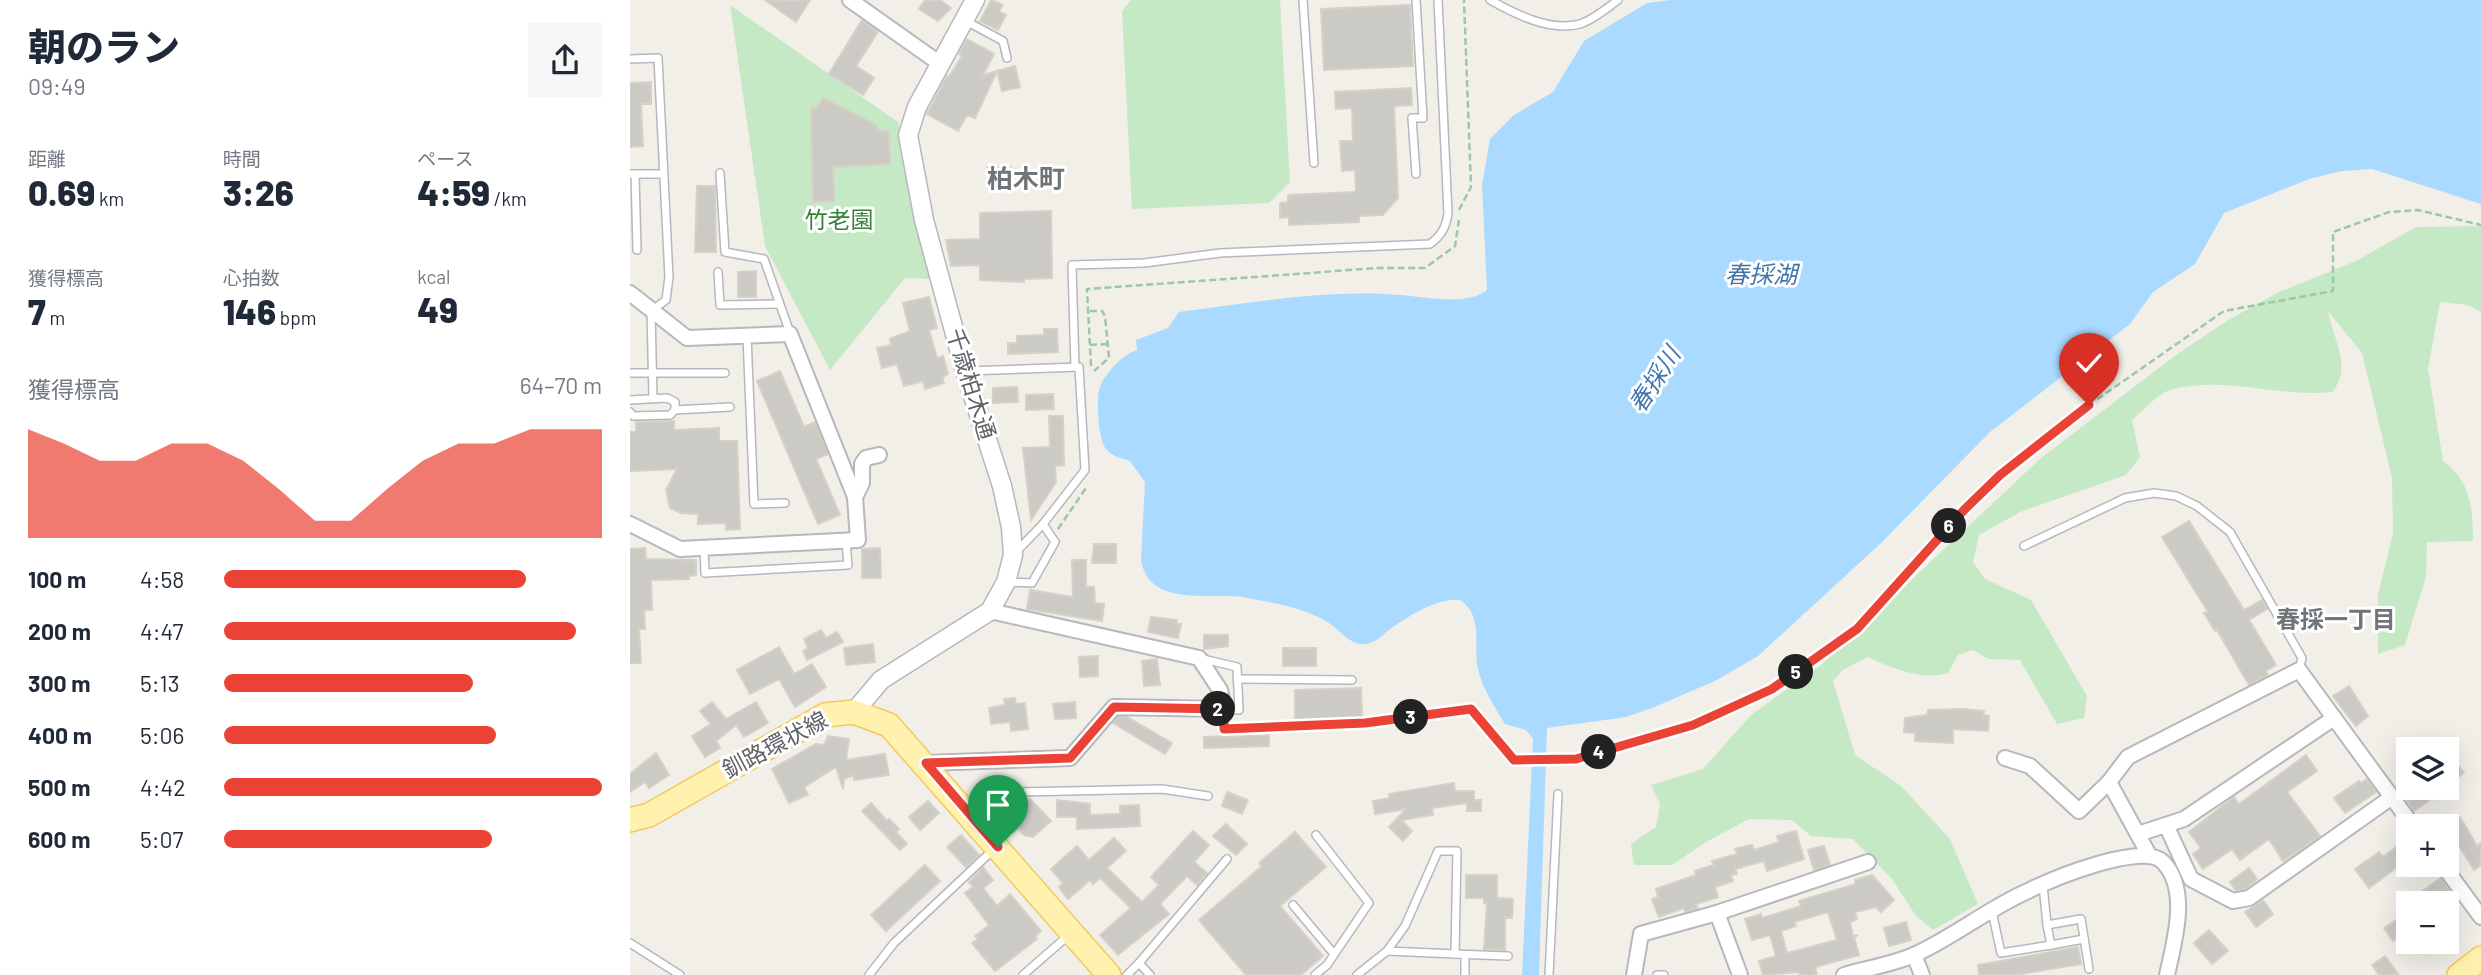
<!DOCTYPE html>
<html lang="ja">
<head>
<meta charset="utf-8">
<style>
  :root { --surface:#fff; --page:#f6f6f7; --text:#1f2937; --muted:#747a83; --accent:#ea4335 }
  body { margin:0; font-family:Barlow,"Noto Sans JP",sans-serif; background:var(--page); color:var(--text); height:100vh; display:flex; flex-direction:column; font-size:26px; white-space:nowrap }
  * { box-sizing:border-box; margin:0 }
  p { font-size:23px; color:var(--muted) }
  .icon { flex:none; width:38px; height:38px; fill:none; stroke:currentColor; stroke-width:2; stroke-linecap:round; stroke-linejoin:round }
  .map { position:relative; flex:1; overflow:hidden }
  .side { display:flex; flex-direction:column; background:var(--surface); width:630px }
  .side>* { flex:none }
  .buttons { position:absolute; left:1766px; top:737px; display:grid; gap:14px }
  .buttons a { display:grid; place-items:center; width:63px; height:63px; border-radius:0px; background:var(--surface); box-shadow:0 7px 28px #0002; font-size:35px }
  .pin { position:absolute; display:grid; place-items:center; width:60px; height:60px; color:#fff; margin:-72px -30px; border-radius:50% 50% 50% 0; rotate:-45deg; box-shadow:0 0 7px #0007 }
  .pin .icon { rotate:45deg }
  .km { position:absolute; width:35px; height:35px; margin:-18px; border-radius:50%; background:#222; color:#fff; font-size:19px; line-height:35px; text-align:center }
  .round { display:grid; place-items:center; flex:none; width:74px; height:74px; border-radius:0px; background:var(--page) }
  .head { display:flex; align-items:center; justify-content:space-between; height:119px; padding:0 28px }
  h1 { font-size:38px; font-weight:800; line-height:52px }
  .metrics { display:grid; grid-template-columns:repeat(3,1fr); gap:10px; height:119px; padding:7px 28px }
  .metrics div { display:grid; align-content:center }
  .metrics b { font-size:35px; font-weight:800 }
  .metrics small { font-size:19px; font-weight:400 }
  .metrics p { font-size:19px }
  .chart { height:196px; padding:14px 28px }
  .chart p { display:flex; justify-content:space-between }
  .chart svg { width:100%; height:126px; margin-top:7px; fill:var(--accent); opacity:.7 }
  ul { padding:0 28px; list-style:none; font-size:23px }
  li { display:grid; grid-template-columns:112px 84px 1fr; align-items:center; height:52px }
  li i { height:18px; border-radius:9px; background:var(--accent) }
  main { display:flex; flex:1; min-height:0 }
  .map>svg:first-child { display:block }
</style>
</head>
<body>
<main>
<section class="side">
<div class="head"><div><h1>朝のラン</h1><p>09:49</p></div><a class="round"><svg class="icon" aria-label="share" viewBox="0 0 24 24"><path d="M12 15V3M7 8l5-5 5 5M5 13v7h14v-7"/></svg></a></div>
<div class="metrics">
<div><p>距離</p><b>0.69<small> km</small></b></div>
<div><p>時間</p><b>3:26</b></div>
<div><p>ペース</p><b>4:59<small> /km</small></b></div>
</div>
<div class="metrics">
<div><p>獲得標高</p><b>7<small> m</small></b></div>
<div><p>心拍数</p><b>146<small> bpm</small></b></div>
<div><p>kcal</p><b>49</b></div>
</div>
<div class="chart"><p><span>獲得標高</span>64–70 m</p>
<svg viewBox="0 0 160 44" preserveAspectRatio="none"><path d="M0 44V6L10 11L20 17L30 17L40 11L50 11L60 17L70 27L80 38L90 38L100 27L110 17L120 11L130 11L140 6L150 6L160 6V44z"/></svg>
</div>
<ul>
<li><b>100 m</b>4:58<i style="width:80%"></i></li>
<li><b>200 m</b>4:47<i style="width:93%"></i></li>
<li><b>300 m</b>5:13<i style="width:66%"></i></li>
<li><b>400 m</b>5:06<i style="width:72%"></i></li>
<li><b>500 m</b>4:42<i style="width:100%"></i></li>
<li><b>600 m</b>5:07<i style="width:71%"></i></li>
</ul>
</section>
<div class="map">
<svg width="1851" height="975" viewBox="0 0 1851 975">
  <rect width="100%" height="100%" fill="#f1efe8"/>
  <g fill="#c5e8c5">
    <path d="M501,0h149l10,182 -21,21 -137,6 -10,-198z"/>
    <path d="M100,5l168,117 32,157 -25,-1 -75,92 -65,-124z"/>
    <path d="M1851,226v86l-13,-7 -28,-3 -12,67 15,92c29,22 29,46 30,80l-46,1 -1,35 -21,68 -27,9v-59l15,-62 -1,-55 -30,-125 -34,-42c5,28 25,57 4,81 -53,6 -108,-17 -162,-2 -13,4 -28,22 -38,30l8,37 -14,18 -106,37 -41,23 -6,27 12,17 46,21 56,96 -3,22 -27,6 -37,-64 -31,-1 -16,-9 -15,5 -10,18c-28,8 -54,-5 -81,-16l-24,13 -10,11 22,74 46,31 49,53 28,65 -45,26 -17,-14 -24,-37 -39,-40 -42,-3 -19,-16 -43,-1 -43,23 -34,23h-38l-3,-21 25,-17 4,-23 -9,-19 52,-16 49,-55 68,-48 221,-208 135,-103 54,-36 49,-27 77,-31 60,-34z"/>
  </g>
  <path fill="#aadaff" d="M1041,0h810v204l-109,-35 -30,2 -33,8 -85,34 -29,51 -42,28 -23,32 -140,108 -110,112 -122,112 -43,25 -63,27 -26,9 -79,11 -8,247h-17l11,-236 -7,-9 -21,-6c-10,-17 -21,-33 -26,-51 -8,-26 7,-55 -19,-73 -21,-2 -46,13 -64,25 -9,5 -16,15 -26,18 -17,6 -28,-11 -41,-20 -19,-12 -44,-18 -66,-22 -11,-2 -22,-5 -32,-5 -33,-1 -83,7 -90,-36l4,-78 -15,-21c-9,-3 -17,-4 -24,-12 -8,-10 -11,-54 -5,-65 7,-13 22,-30 36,-34l-1,-10 32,-12 11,-16c71,-9 147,-23 219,-17 27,1 67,12 89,-5l-5,-105 8,-46 24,-24 39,-23 31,-51 63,-38z"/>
  <g fill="#cccac5" stroke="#d6d1c6" stroke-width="2" fill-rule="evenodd">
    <path d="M135,0h45l-14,22z"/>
    <path d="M295,0h15l11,8 -13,13 -19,-12z"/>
    <path d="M361,0l12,5 -4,6 7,4 -8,15 -18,-9z"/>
    <path d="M780,5l3,61 -89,4 -3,-61z"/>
    <path d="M232,20l16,12 -22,34 18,12 -11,17 -34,-21z"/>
    <path d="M337,39l27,15 -11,21 14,-4 -22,47 -8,-3 -9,16 -31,-17 20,-38 2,1 13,-21 -3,-2z"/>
    <path d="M385,66l5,21 -18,4 -5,-20z"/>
    <path d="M21,82v22h-10l2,42 -13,1v-64z"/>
    <path d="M781,88l1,17 -18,1 4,92 -15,17 -24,1v6l-70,3v-8l-9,1v-15l8,-1v-7l68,-3 -1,-22 -13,1 -2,-30h13l-1,-33 -16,1 -1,-17z"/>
    <path d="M193,98l54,27v6h12l1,33 -57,3 1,34 -21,1 -2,-94 7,-1z"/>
    <path d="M381,167l1,20 -24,1 -1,-20z"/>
    <path d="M67,186h18l1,66h-21z"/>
    <path d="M421,211l1,67 -28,1v3l-44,-2v-15l-29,1 -5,-26 34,-1v-26z"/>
    <path d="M126,271v26h-18v-25z"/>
    <path d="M299,297l8,31 -8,2 8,28 6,-2 5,18 -6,3 2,6 -19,6 -2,-8 -19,5 -7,-22 -15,4 -5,-20 14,-3 -1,-6 20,-8 -7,-28z"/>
    <path d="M414,329h13l1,23 -50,2v-11h9v-7l27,-1z"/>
    <path d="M150,371l24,56 11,-5 13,32 -12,5 24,56 -22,9 -61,-143z"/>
    <path d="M387,387l1,15 -25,1v-15z"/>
    <path d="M423,394l1,15 -28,1v-15z"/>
    <path d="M419,416h14l1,49 -9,1 1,16 -25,38 -8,-72 27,-1z"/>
    <path d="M44,421v9l45,-2v13h18l3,88 -14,1v-7l-28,1v-10l-17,-1 -11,-5 -4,-18 11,-21 -47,2v-39h6v-10z"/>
    <path d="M1559,521l55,89 18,-10 5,9 -18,11 27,45 -10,6 2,4 -19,10 -32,-55 -2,1 -11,-18 4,-1 -46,-75z"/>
    <path d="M464,544h22v19h-24z"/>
    <path d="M15,548l1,11 50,1v15l-8,1 1,3 -38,1 1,30h-8l1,19h-6l2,34h-11v-114z"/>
    <path d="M250,548l1,30h-19v-29z"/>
    <path d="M442,560h14v27h8l1,16 9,1 -2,17 -75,-12 3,-19 43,7z"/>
    <path d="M521,617l26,3 -1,4h5l-3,14 -30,-6z"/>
    <path d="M191,630l5,8 11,-6 6,10 -36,18 -4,-9 5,-3 -4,-9z"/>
    <path d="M574,635h24v11l-24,3z"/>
    <path d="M243,644l2,18 -29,3 -2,-17z"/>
    <path d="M149,647l15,27 18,-10 14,23 -31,20 -16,-28 -29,15 -13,-24z"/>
    <rect x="653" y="648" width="33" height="18"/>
    <path d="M468,656v20l-18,1 -1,-20z"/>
    <path d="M527,659l3,26 -16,1 -2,-25z"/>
    <path d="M1719,686l19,30 -12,10 -23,-30z"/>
    <path d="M731,688l1,31 -67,2v-31z"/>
    <path d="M385,698l1,6 9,-1 3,26 -17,2 -1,-9 -19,2 -2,-16 16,-3 -1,-6z"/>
    <path d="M82,702l14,17 30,-17 12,21 -24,14 -8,-12 -20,16 4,7 -15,9 -13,-21 19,-12 -11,-13z"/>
    <path d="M445,702l1,16 -21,1 -2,-15z"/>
    <path d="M1331,709l23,2 -1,4 6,1 -1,15 -35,-2v14l-38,-2v-8l-11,-1 1,-14 22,-3 1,-5z"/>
    <path d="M488,717h9l45,26 -7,11 -52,-31z"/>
    <path d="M639,735v11l-65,2v-11z"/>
    <path d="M198,736l21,3 -3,21 39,-6 4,21 -35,5v-5l-10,4 -1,10 -7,-22 -32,20 4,8 -19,8 -17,-34 44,-25 8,1z"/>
    <path d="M1816,749l18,24 -18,12z"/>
    <path d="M26,753l13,22 -20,13 -4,-6 -15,10v-18z"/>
    <path d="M1676,755l11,16 -30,21 33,44 -37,25 -14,-22 -29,21 -8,-11 -29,20 -10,-15 8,-6 -12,-16 45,-35 5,7z"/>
    <path d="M1737,779l9,13 -31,21 -11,-15 25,-17 2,2z"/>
    <path d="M824,783l1,8h19v9h7v11h-14v-8l-35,5 1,7 -32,5 11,11 -9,10 -14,-14 17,-18 -31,5 -2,-13 17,-3 -1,-4z"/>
    <path d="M1788,788h7l7,10 -18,13 -9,-14z"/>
    <path d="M597,792l21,8 -6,14 -20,-8z"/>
    <path d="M400,799l21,22 -18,16 -9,-2 -6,-7 -4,4 -12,-12z"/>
    <path d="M427,800l33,4v11l30,-1v-8l19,-1 1,21 -63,3v-12h-20z"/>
    <path d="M298,801l11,12 -19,17 -11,-13z"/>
    <path d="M241,803l16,18 2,-2 10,10 -3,3 11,12 -7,6 -38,-39z"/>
    <path d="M1830,817l17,29 4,-3v22l-7,5 -20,-33 -8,4v-16z"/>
    <path d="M596,824l21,20 -11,11 -23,-19z"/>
    <path d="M563,831l16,14 -15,17 13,11 -10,12 -10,-9 -27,28 9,10 -51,41 -18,-20 31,-27 -31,-30 -7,6 -3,-4 -22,19 -9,-12 4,-4 -12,-14 26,-23 12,14 25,-22 12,13 -19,17 35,34 17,-17 -8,-8z"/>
    <path d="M1166,831l8,28 -37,12 -3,-10 -29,8 2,5 -6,1 2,6 -18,6 3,10 -22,7 2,4 -13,4 -1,-4 -25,9 -7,-18 6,-2 -2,-8 40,-14 -1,-4 19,-6 -2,-4 25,-7 -2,-5 17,-4 2,5 25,-8 -2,-6z"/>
    <path d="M665,832l31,35 -46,39 43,50 -22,19h-55l-47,-55 63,-54 -3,-3z"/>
    <path d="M331,835l18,20 -13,12 -19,-20z"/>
    <path d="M1778,838v21l-39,29 -14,-19 24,-17 4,5z"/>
    <path d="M1194,846l6,19 -16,5 -6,-20z"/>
    <path d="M295,865l15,16 -54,50 -15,-16z"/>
    <path d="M353,867l10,13 -10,8 14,18 13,-12 31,37 -6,5 2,3 -42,32 -23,-28 6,-4 -3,-3 14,-11 -24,-32 8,-6 -4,-5z"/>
    <path d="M1619,868l8,11 -12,10 -9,2 -6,-9z"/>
    <path d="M836,875h31v23l16,1 -1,19h-7v32l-21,-1 3,-46h-3v-5h-18z"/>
    <path d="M1242,875l22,25 -13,12 -5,-5 -21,5 2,7 -7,3 3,14 5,-1 -4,3 5,17 -44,12 2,8h-17l-1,-3 -36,3 -4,-14 17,-5 -6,-21 -18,5 -7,-21 16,-5 1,4 39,-12 -2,-5 57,-17 -1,-4zM1198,912l9,28 -50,13 -6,-22 15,-5 -2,-4z"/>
    <path d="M1811,878l11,15 -14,10h-9l-8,-11z"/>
    <path d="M1633,900l10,14 -17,13 -11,-15z"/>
    <path d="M1771,917l7,11 -15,13 -9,-13z"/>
    <path d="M1276,922l5,18 -22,6 -5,-18z"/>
    <path d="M1579,930l19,21 -16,13 -18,-21z"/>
    <path d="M1448,947l3,17 -66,11h-36l-1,-10z"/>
    <path d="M1755,956l14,19h-20l-7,-10z"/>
  </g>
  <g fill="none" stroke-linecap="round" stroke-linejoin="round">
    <defs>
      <g id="service">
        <path d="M673,0l11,163"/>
        <path d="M860,0c25,14 60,32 90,24 13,-4 27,-16 38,-24"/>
        <path d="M334,20l39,21 4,17"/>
        <path d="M0,59l28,-1 11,219 -3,23 -15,11 2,87"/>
        <path d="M90,173l5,79 39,7 26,74"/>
        <path d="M0,174h32"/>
        <path d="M5,174l2,76"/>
        <path d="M786,174l-4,-56h11l-7,-118"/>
        <path d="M88,272l2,33 59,-1"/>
        <path d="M117,336l7,168 31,-1"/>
        <path d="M445,367l-3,-102 72,-2 76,-10 210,-9c12,-9 16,-17 18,-31l-10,-213"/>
        <path d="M336,371l113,-4 6,103 -42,54 -27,28"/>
        <path d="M0,373h95"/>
        <path d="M0,400l37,-2 8,4v8"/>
        <path d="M0,412l3,4 37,-1 5,-5 55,-3"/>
        <path d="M1394,546l101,-48 29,-5 22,3 21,10 33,26 72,126 -3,12"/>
        <path d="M74,548l1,25 143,-8 -2,-24"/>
        <path d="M377,582l25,1 23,-41 -12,-18"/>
        <path d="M573,659l34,8 2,43 -15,-1"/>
        <path d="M607,679l115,1"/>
        <path d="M348,823l41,-31 143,-3 46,7"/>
        <path d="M1413,885l4,40 34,-6 8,50"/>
        <path d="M663,905l41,49"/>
        <path d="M1362,911l9,42 50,-8 -4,-20"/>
        <path d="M0,943l50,32"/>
        <path d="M1421,945l33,-6"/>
        <path d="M825,954l53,2"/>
        <path d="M835,955v20"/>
        <path d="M509,963l88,-104"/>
        <path d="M239,975l25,-32 100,-94"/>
        <path d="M393,975l47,-41"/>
        <path d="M497,975l12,-12 11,12"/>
        <path d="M685,975l12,-10 42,-62 -53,-68"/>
        <path d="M727,975l30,-24 18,-25 33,-75h19l-2,103 -68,-3"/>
        <path d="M919,975l9,-181"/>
        <path d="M1027,975h7"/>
      </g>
      <g id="minor">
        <path d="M220,0l89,63"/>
        <path d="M0,293l57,45 103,-4 65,163"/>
        <path d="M0,524l50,25 178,-9 -3,-43 7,-14v-19l4,-6 13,-3"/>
        <path d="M1375,758l25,8 49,45 30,-29"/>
        <path d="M295,763l145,-5 44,-51 110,2 -4,-19 -21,-32 -209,-47"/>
        <path d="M1536,825l25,54 42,22 16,-3 143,-101"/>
        <path d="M1508,834l46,-15 150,-101"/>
        <path d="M1518,853l-39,-71 19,-25 171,-87 114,156"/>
        <path d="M1812,864l39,53"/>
        <path d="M1087,913l151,-51"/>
        <path d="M1284,955l8,20"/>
        <path d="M1004,975l7,-41 76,-21 23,62"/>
        <path d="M1214,975c23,-7 51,-11 72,-21 39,-18 73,-46 112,-63 24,-12 115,-50 135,-29 27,28 11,80 4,113"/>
      </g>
      <path id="tertiary" d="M224,712l27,-32 109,-69 16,-29 7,-27 -2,-28 -9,-41 -37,-115 -41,-151 -16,-85 9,-28 58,-107"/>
      <g id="primary">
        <path d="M0,820l19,-5 176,-100 29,-3 35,13 220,250"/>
        <path d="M1829,975l22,-17"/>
      </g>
    </defs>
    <use href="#service" stroke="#b5b8bc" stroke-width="10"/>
    <use href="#minor" stroke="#b5b8bc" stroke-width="18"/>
    <use href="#tertiary" stroke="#b5b8bc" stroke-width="21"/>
    <use href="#primary" stroke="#f2c960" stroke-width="26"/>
    <g stroke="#9cc7a9" stroke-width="2.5" stroke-dasharray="7 3.5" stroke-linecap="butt">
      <path d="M829,210l12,-23 -7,-187"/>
      <path d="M460,311h12l3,5 4,42 -15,13"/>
      <path d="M460,345l17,-1"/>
      <path d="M461,366l-4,-77 291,-21h47l30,-22 4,-26"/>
      <path d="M428,529l28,-41"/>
      <path d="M594,723v6l141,-6 106,-14 43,51 62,-1 117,-34 79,-36 85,-60 106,-119 37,-35 89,-70 135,-94 109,-20v-59l56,-20 29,-2 63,15"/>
    </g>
    <use href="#service" stroke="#fff" stroke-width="7"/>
    <use href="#minor" stroke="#fff" stroke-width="14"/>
    <use href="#tertiary" stroke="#fff" stroke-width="18"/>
    <use href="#primary" stroke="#fff2af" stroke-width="23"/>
  </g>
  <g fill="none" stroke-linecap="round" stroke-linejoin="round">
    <defs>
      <path id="route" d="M368,847l-72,-84 144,-5 44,-51 110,2v20l141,-6 106,-14 43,51 62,-1 117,-34 79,-36 85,-60 107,-119 36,-35 89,-70"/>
    </defs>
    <use href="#route" stroke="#fff" stroke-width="14"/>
    <use href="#route" stroke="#ea4335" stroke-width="9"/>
  </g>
  <g text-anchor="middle" stroke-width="6" stroke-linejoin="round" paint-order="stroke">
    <g font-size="23" fill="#348238" stroke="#fff">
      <text x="209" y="228">竹老園</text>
    </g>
    <g font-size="23" fill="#5f6368" stroke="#fff">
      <text transform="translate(341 384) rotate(73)" y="8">千歳柏木通</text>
      <text transform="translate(145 745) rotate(-28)" y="8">釧路環状線</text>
    </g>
    <g font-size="24" font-style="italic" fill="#4174aa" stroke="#fff">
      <text x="1131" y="283">春採湖</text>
      <text transform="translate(1025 380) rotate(-57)" y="8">春採川</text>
    </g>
    <g font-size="24" font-weight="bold" fill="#70757a" stroke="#fff">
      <text x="1706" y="628">春採一丁目</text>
    </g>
    <g font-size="26" font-weight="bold" fill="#70757a" stroke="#fff">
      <text x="396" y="188">柏木町</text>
    </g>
  </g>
</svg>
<div class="buttons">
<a><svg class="icon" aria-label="layers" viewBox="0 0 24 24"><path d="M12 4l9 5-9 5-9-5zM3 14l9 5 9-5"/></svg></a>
<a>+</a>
<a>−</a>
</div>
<div class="pin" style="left:368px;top:847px;background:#1e9e55"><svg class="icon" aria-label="arrive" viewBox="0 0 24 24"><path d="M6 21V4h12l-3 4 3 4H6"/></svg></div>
<div class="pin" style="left:1459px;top:405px;background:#d93025"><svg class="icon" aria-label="check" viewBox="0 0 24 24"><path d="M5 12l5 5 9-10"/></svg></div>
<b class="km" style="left:588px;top:709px">2</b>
<b class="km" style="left:781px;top:717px">3</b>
<b class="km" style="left:969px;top:752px">4</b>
<b class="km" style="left:1166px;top:672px">5</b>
<b class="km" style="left:1319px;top:526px">6</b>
</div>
</main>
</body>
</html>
